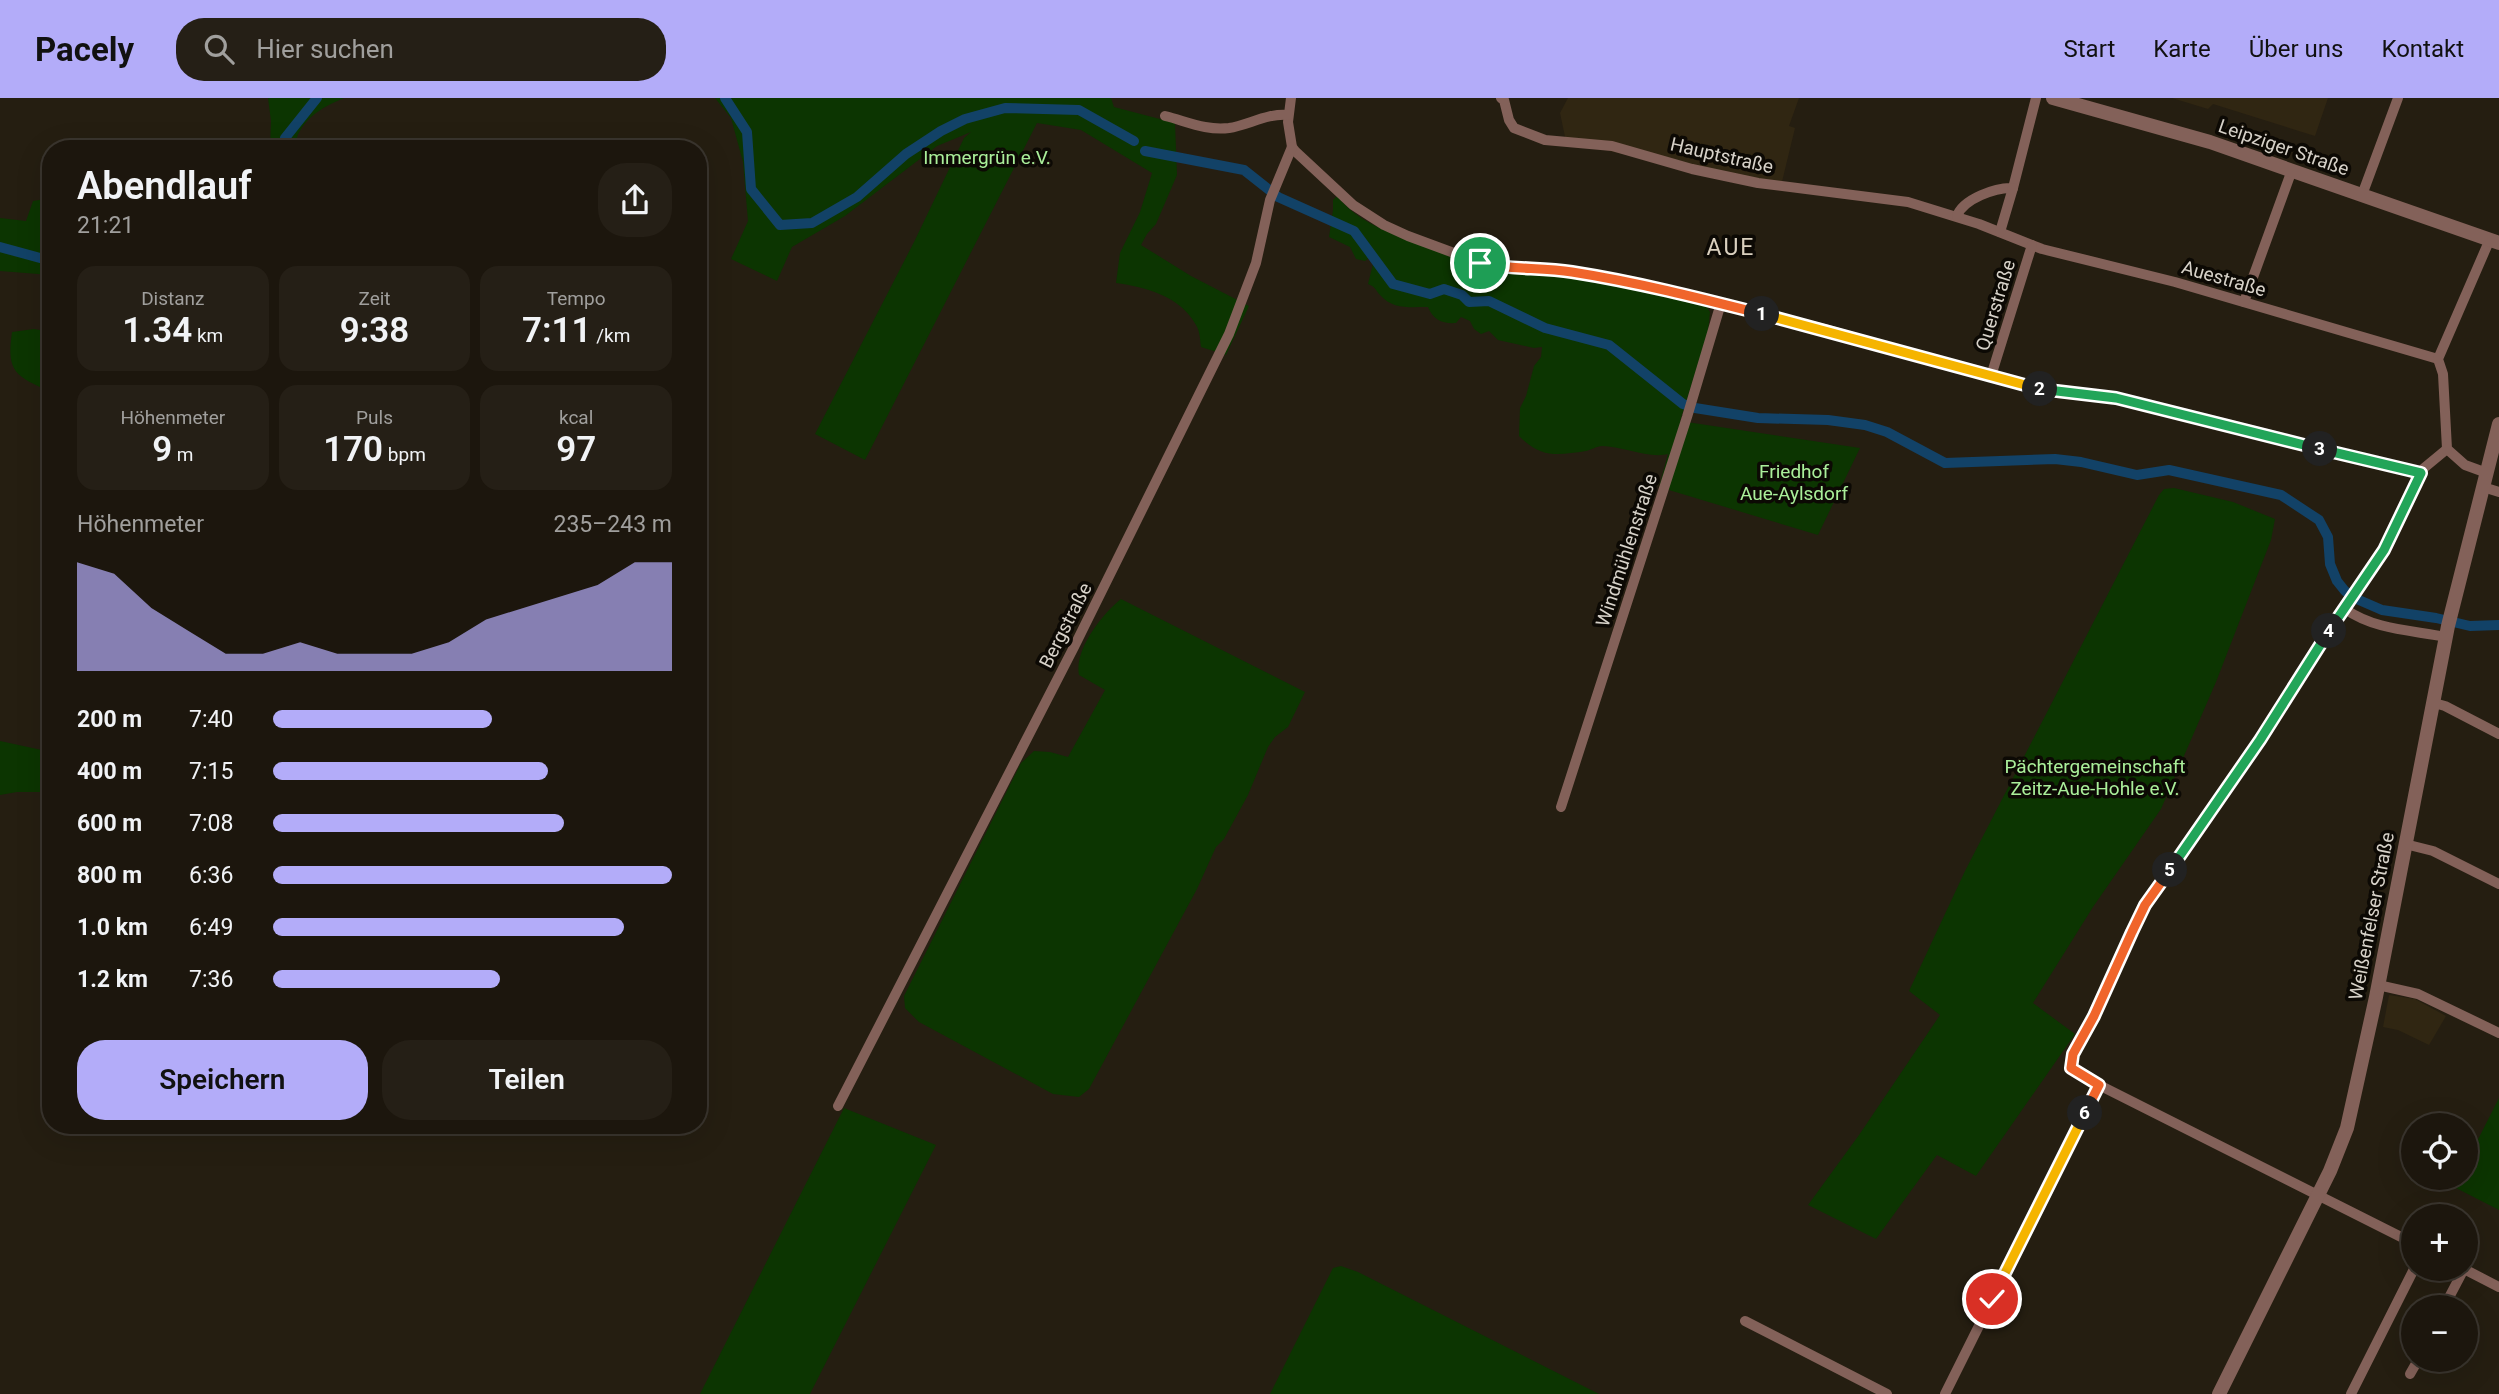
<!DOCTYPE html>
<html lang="de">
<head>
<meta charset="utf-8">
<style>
  :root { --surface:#1c160d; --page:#251f16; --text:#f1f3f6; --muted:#a09f9d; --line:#3a352e; --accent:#b3acf9 }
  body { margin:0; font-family:Roboto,sans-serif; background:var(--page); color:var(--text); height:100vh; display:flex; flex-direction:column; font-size:26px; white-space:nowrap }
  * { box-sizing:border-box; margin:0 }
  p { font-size:23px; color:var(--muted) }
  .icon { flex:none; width:38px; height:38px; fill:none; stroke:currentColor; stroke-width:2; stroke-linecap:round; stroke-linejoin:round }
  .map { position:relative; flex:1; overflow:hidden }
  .details { position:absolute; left:42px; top:42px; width:665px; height:994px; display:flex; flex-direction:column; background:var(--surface); border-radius:28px; box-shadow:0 7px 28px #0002,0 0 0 2px var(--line) }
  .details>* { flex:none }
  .controls { position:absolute; left:2401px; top:1015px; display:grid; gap:14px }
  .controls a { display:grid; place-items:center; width:77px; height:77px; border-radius:50%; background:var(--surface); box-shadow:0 7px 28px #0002,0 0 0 2px var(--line); font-size:35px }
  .pin { position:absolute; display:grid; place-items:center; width:60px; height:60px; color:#fff; margin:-30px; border:4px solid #fff; border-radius:50%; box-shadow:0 2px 7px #0007 }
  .km { position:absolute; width:35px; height:35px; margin:-18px; border-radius:50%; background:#222; color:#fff; font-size:19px; line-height:35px; text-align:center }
  .round { display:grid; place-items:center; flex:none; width:74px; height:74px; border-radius:28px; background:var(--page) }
  .summary { display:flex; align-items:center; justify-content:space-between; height:119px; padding:0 35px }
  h1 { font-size:38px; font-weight:600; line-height:52px }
  .metrics { display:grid; grid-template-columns:repeat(3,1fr); gap:10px; height:119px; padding:7px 35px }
  .metrics div { display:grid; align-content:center; border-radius:18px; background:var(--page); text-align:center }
  .metrics b { font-size:35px; font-weight:600 }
  .metrics small { font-size:19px; font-weight:400 }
  .metrics p { font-size:19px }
  .chart { height:196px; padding:14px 35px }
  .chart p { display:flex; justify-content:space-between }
  .chart svg { width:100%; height:126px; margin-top:7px; fill:var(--accent); opacity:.7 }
  .action { display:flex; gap:14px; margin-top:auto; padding:14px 35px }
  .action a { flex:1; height:80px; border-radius:28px; background:var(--accent); color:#111; font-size:28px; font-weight:600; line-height:80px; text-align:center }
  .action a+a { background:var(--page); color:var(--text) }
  ul { padding:0 35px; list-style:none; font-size:23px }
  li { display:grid; grid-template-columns:112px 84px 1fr; align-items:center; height:52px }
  li i { height:18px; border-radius:9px; background:var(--accent) }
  header { display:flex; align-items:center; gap:42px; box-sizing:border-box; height:98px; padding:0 35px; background:var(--accent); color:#111 }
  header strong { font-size:33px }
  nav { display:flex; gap:38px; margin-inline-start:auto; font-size:24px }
  .search { width:490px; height:63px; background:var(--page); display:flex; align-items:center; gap:18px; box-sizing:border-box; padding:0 24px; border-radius:28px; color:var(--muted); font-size:26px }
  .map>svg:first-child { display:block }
</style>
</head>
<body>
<header>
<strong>Pacely</strong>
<div class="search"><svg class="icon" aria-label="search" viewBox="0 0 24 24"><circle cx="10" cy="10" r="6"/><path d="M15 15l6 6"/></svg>Hier suchen</div>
<nav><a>Start</a><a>Karte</a><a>Über uns</a><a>Kontakt</a></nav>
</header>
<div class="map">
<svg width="2499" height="1296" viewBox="0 0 2499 1296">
  <rect width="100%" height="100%" fill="#251e11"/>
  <g fill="#302612">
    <path d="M1568,0h231l-10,28 6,2 -15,62 -184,-42 -29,-2 -7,-33z"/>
    <path d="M2172,0h156l-13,38 -102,-32 -5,5z"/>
    <path d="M2389,897l26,4 31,17 -17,29 -31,-15 -15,-3z"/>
  </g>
  <g fill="#0c3501">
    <path d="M268,0h76c-24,10 -46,23 -50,51h-24l1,-28z"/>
    <path d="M715,0h396l3,9 61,16 2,52 -21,49 -9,10 -6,11 50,31 58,30 -23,49 -25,-8c-1,-7 -1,-16 -5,-22 -16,-29 -50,-38 -80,-42l4,-30 20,-41 12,-39 -71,-43 -44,-7 -172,337 -50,-26 99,-192 50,-104 7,-6 -34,14 -92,70 -53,31 -15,34 -46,-22 17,-38 -5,-59 -12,-44z"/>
    <path d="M1337,98c36,45 102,45 147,75l12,2 6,-1 59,3 72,11 73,19 4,7 -2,20 -28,89 180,27 -42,87 -159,-48 9,-33c-19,5 -46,-8 -66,-8 -5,0 -11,4 -16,5 -28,4 -44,8 -67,-15l1,-28 6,-12 8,-30 7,-9 1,-10 -8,1 -36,-8 -9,-9 -8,3 -7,-5 -4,-8 -9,-4 -5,6c-13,1 -23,-3 -28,-16 -17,0 -35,3 -48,-12 -5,-5 -4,-8 -12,-11l6,-24 -5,-2 -4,3 -9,-2 -6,-12 -21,-10 4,-27v-10z"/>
    <path d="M51,100v77l-51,-4v-53l26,3 7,-20z"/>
    <path d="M34,231l17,3v60c-35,-16 -45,-19 -39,-60z"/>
    <path d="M2174,390l59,14 42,17 -4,21 -55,142 -55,127 -68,98 -60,96 42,31 -99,142 -39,-21 -61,84 -68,-34 51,-70 81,-120 -31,-24 56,-120 194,-376 5,-6z"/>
    <path d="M1121,501l184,93 -17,35 -13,10 -7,10 -20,48 -24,44 -8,8 -19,42 -108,200 -10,8 -26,-3 -134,-72 -14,-14 -1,-12 117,-233 13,-12 16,1 18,5 37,-67 -26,-15c-5,-25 23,-61 42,-76z"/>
    <path d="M0,643l51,11v40h-34l-17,3z"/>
    <path d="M2499,1000v112l-45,-23 4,-9h8v-15z"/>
    <path d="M844,1010l92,37 -126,249h-110z"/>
    <path d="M1341,1168l17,6 241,122h-329l63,-126z"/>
  </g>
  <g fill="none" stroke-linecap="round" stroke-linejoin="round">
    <g stroke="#124267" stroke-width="10">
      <path d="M725,0l22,34 4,57 29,36 32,-2 45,-26 49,-43 35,-23 24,-12 40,-11 74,2 55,31"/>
      <path d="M283,51l2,-11 32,-40"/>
      <path d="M1145,53l99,19 34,27 76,34 39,53 37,10 14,-5 18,6 7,7 20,-1 56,27 64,17 74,59 12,4 63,10 70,2 37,5 22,7 58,31 110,-4 26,3 56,13 32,-5 112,25 38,25 9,17 2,27 7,17 8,10 14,9 23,10 54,8 34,8 29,-1"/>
      <path d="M0,149l51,14"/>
    </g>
    <g stroke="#836159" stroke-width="10">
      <path d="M1291,0l-3,24 4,25 4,5 57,53 31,20 24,11 73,27 30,6 50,2 80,14 184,44 198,57 34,6 59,7 305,74"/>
      <path d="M1501,0l3,2 5,20 5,8 31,12 67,6 80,23 66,14 150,19 71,22 63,25 133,33 263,77"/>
      <path d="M1165,18c21,5 41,15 64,12 19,-3 39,-15 59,-13"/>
      <path d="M2362,97l36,-97"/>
      <path d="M1957,118c6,-17 39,-29 56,-28l23,-90"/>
      <path d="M2000,134l13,-44"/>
      <path d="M2244,204l48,-132"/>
      <path d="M1991,278l41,-131"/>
      <path d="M2487,375l-22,-8 -18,-16 -4,-75 -5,-15 52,-120"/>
      <path d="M2483,389l16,5"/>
      <path d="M2345,511c30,21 66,21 101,28"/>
      <path d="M2434,605l11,3 54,28"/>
      <path d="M1561,709l126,-390 34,-114"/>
      <path d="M2405,746l28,7 66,33"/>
      <path d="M2378,887l40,9 81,39"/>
      <path d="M838,1008l236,-459 155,-313 27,-71 14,-63 22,-53"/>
      <path d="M2413,1145l-314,-158 -24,-14 -5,-8 75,-158 83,-117 156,-238 40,-82 23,-19"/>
      <path d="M2464,1171l35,18"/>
      <path d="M2444,1209l20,-38"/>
      <path d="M1745,1223l142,73"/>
      <path d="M2410,1276l8,-14"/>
      <path d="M1945,1296l154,-309"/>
      <path d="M2351,1296l63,-125"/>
    </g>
    <g stroke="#836159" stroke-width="14">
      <path d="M2053,0l157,44 289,101"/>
      <path d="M2219,1296l111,-223 17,-43 29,-131 72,-371 51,-202"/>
    </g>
  </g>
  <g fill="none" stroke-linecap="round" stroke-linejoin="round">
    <defs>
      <path id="split-1" d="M1480,165c31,7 61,4 92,9 64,10 127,26 190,42"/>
      <path id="split-2" d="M1762,216l278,75"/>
      <path id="split-3" d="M2040,291l76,9 204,51"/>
      <path id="split-4" d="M2320,351l101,24 -37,77 -55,81"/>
      <path id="split-5" d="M2170,772l90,-130 69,-109"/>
      <path id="split-6" d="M2085,1015l14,-28 -28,-17 2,-14 21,-38 38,-84 13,-27 25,-35"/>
      <path id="split-7" d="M1992,1201l93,-186"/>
    </defs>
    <use href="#split-1" stroke="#fff" stroke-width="14"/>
    <use href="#split-2" stroke="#fff" stroke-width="14"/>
    <use href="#split-3" stroke="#fff" stroke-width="14"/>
    <use href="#split-4" stroke="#fff" stroke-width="14"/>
    <use href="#split-5" stroke="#fff" stroke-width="14"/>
    <use href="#split-6" stroke="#fff" stroke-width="14"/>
    <use href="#split-7" stroke="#fff" stroke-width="14"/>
    <use href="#split-1" stroke="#f0652b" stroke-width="9"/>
    <use href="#split-2" stroke="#f5b400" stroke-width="9"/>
    <use href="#split-3" stroke="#22a559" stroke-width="9"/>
    <use href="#split-4" stroke="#22a559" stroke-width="9"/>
    <use href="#split-5" stroke="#22a559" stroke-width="9"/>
    <use href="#split-6" stroke="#f0652b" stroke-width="9"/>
    <use href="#split-7" stroke="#f5b400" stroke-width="9"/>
  </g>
  <g text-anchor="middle" stroke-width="7" stroke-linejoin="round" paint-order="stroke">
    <g font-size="19" fill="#d7d2c9" stroke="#0c0904">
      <text transform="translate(2284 49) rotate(19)" y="7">Leipziger Straße</text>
      <text transform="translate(1722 57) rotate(13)" y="7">Hauptstraße</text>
      <text transform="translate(2224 180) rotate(16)" y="7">Auestraße</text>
      <text transform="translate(1995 207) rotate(-73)" y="7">Querstraße</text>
      <text transform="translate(1626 452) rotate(-72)" y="7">Windmühlenstraße</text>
      <text transform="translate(1065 527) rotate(-63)" y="7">Bergstraße</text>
      <text transform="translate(2371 818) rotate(-79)" y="7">Weißenfelser Straße</text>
    </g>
    <g font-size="19" fill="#aaef9a" stroke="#0c0904">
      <text x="987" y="66">Immergrün e.V.</text>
      <text x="1794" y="380">Friedhof<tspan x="1794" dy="22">Aue-Aylsdorf</tspan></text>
      <text x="2095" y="675">Pächtergemeinschaft<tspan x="2095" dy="22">Zeitz-Aue-Hohle e.V.</tspan></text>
    </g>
    <g font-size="23" letter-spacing="2" fill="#dad0bf" stroke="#0c0904">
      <text x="1731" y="157">AUE</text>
    </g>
  </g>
</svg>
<div class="controls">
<a><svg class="icon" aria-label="locate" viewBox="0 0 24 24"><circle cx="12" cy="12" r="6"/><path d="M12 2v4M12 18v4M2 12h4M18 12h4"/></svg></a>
<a>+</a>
<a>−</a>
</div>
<div class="pin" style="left:1480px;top:165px;background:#1e9e55"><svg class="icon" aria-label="arrive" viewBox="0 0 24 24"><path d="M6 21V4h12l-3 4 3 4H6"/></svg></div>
<div class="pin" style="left:1992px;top:1201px;background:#d93025"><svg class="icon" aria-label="check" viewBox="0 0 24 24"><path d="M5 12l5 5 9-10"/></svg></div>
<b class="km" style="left:1762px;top:216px">1</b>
<b class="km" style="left:2040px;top:291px">2</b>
<b class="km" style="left:2320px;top:351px">3</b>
<b class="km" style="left:2329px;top:533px">4</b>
<b class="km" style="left:2170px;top:772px">5</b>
<b class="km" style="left:2085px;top:1015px">6</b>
<section class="details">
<div class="summary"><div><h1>Abendlauf</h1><p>21:21</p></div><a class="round"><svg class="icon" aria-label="share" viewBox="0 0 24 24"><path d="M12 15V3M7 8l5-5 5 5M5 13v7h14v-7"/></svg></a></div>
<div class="metrics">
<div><p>Distanz</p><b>1.34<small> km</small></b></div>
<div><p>Zeit</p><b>9:38</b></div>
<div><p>Tempo</p><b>7:11<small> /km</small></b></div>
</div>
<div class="metrics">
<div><p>Höhenmeter</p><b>9<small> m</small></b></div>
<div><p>Puls</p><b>170<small> bpm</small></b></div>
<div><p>kcal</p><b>97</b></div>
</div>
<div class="chart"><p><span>Höhenmeter</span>235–243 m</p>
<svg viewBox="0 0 160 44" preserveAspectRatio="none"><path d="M0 44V6L10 10L20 22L30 30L40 38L50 38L60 34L70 38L80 38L90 38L100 34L110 26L120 22L130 18L140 14L150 6L160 6V44z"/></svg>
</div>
<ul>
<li><b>200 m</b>7:40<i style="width:55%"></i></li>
<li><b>400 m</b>7:15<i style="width:69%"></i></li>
<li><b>600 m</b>7:08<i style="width:73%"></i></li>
<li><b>800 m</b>6:36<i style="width:100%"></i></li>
<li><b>1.0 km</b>6:49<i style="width:88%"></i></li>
<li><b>1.2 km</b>7:36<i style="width:57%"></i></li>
</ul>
<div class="action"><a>Speichern</a><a>Teilen</a></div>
</section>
</div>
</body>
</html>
